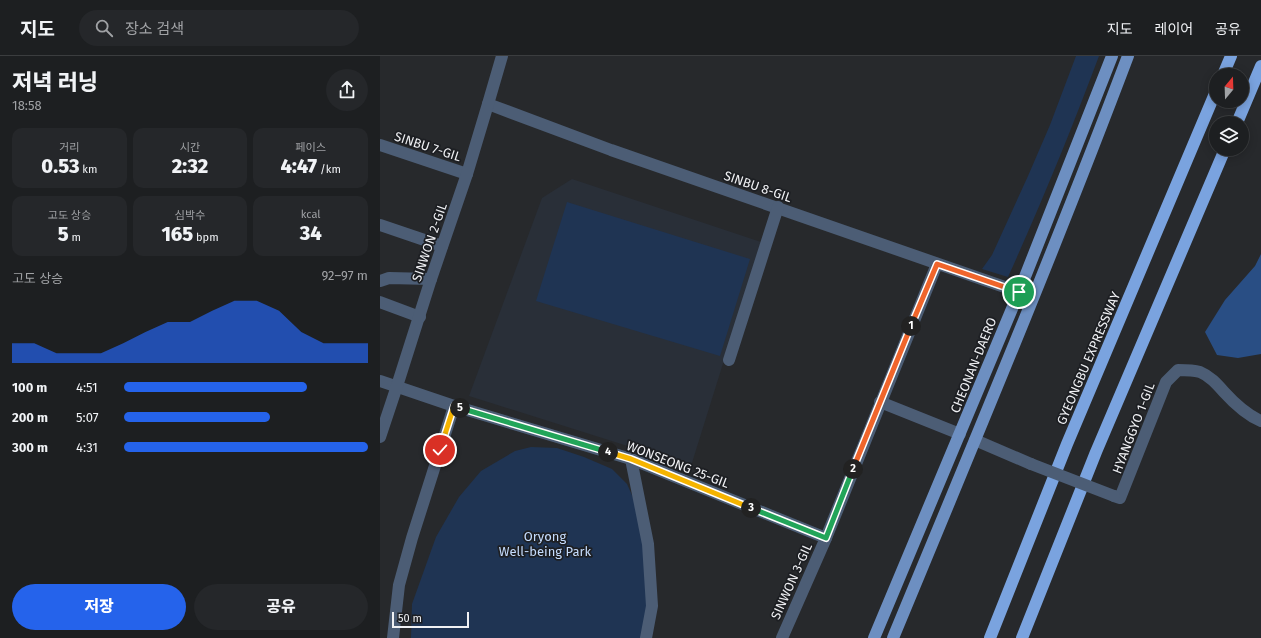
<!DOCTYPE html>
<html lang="ko">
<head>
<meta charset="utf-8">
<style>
  :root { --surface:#1d1f21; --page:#25272a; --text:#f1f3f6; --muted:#a0a2a5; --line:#3b3d3f; --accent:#2563eb }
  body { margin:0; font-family:"Fira Sans","Noto Sans KR",sans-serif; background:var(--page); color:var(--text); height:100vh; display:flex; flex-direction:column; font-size:15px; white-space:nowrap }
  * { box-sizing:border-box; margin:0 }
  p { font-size:13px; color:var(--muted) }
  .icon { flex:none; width:22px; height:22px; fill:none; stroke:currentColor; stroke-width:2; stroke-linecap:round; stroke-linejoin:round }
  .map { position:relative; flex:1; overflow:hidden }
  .panel { display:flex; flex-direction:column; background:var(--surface); width:380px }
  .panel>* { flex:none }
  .needle { width:26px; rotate:19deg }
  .tools { position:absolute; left:829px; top:12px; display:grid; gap:8px }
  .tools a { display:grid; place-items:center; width:40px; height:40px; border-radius:50%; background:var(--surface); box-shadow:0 2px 10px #0003,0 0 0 1px var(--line); font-size:20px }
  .scale { position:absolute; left:12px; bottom:10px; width:77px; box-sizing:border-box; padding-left:4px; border:2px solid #f0f1f4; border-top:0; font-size:11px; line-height:14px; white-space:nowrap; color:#f0f1f4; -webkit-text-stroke:3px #1d1f23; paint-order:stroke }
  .pin { position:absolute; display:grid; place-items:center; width:34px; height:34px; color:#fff; margin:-17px; border:2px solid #fff; border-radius:50%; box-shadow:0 1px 4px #0007 }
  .km { position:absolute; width:20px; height:20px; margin:-10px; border-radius:50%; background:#222; color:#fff; font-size:11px; line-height:20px; text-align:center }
  .round { display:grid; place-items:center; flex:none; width:42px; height:42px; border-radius:21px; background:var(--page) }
  .headline { display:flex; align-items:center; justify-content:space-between; height:68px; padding:0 12px }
  h1 { font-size:22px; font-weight:800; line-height:30px }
  .metrics { display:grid; grid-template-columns:repeat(3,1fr); gap:6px; height:68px; padding:4px 12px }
  .metrics div { display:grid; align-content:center; border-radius:10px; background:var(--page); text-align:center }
  .metrics b { font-size:20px; font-weight:800 }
  .metrics small { font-size:11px; font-weight:400 }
  .metrics p { font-size:11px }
  .chart { height:112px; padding:8px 12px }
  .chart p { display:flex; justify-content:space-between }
  .chart svg { width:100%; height:72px; margin-top:4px; fill:var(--accent); opacity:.7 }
  .cta { display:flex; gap:8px; margin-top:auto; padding:8px 12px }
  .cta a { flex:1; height:46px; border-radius:24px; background:var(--accent); color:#fff; font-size:16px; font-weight:800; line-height:46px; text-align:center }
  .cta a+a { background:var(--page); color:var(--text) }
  ul { padding:0 12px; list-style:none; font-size:13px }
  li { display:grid; grid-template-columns:64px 48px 1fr; align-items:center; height:30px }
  li i { height:10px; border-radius:5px; background:var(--accent) }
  header { display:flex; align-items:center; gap:24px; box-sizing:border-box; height:56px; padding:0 20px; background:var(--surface); border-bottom:1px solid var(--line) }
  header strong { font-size:19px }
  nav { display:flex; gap:22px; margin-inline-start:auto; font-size:14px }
  .search { width:280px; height:36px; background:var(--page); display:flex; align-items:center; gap:10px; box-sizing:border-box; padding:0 14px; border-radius:22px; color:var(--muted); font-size:15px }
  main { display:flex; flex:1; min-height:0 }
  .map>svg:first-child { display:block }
</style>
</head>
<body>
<header>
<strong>지도</strong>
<div class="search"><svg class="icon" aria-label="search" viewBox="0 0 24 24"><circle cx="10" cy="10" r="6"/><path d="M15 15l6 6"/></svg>장소 검색</div>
<nav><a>지도</a><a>레이어</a><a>공유</a></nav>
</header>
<main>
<section class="panel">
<div class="headline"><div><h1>저녁 러닝</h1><p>18:58</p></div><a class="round"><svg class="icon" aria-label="share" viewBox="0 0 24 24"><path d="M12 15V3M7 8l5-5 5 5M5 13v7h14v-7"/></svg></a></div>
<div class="metrics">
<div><p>거리</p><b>0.53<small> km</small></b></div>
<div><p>시간</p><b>2:32</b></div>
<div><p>페이스</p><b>4:47<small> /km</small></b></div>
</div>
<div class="metrics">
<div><p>고도 상승</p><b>5<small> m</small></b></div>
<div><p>심박수</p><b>165<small> bpm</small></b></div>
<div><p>kcal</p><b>34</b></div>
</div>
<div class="chart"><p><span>고도 상승</span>92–97 m</p>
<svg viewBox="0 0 160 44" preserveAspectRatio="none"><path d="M0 44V32L10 32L20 38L30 38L40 38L50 32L60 25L70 19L80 19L90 12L100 6L110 6L120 12L130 25L140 32L150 32L160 32V44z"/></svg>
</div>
<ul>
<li><b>100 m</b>4:51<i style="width:75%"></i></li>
<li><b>200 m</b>5:07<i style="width:60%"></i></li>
<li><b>300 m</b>4:31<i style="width:100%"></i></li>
</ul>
<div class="cta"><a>저장</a><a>공유</a></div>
</section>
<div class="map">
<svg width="881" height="582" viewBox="0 0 881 582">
  <rect width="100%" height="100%" fill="#27292c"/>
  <path fill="#292f38" d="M192,123l189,63 -70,224 -222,-70 73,-198z"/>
  <g fill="#1f3453">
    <path d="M696,0h23c-28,75 -58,148 -91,221l-26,-8 10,-14 36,-79 22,-51z"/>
    <path d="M187,146l183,57 -30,97 -184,-55z"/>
    <path d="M151,391l26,1 27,9 28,12 15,15 9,20 7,41 5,62 -6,31h-231l1,-34 24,-67 23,-40 22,-26 34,-20z"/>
  </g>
  <path fill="#294e84" d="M881,198v100l-23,4 -21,-3 -12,-23 20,-32 30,-34z"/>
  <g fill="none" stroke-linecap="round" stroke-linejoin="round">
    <g stroke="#4c5d75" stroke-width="12">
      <path d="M108,48l123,46 408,142"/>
      <path d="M0,89l87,29"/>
      <path d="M0,169l62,21"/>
      <path d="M0,225l9,-3 42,1"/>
      <path d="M0,246l40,15"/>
      <path d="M349,304l49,-153"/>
      <path d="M0,325l74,25 177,53 195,79"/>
      <path d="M500,346l80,32"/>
      <path d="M0,381l17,-51 34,-107 36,-105 21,-70 14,-48"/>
      <path d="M595,384l56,24"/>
      <path d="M251,403l17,85 4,62 -6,32"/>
      <path d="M734,440l6,2 46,-116 12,-12c7,0 15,0 22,2 10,4 17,12 24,20 10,11 23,23 37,29"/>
      <path d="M13,582l6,-53 13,-47 42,-132"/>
      <path d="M402,582l44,-100 111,-274"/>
    </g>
    <g stroke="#6d8fc1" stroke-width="12">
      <path d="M494,582l145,-346 93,-236"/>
      <path d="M513,582c80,-193 161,-386 235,-582"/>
    </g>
    <g stroke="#7aa3df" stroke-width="12">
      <path d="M843,19l8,-19"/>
      <path d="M857,67l24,-57"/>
      <path d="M610,582l77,-194 149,-353"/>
      <path d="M642,582l74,-186 129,-303"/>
    </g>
    <path stroke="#4c5d75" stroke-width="12" d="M651,408l83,32"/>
  </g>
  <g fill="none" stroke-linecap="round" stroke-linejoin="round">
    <defs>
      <path id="split-1" d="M531,270l26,-62 82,28"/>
      <path id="split-2" d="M473,413l58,-143"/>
      <path id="split-3" d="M371,452l75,30 27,-69"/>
      <path id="split-4" d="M228,396l23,7 120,49"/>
      <path id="split-5" d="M80,352l148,44"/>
      <path id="split-6" d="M60,394l14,-44 6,2"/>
    </defs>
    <use href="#split-1" stroke="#fff" stroke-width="8"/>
    <use href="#split-2" stroke="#fff" stroke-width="8"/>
    <use href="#split-3" stroke="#fff" stroke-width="8"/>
    <use href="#split-4" stroke="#fff" stroke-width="8"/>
    <use href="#split-5" stroke="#fff" stroke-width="8"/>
    <use href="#split-6" stroke="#fff" stroke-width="8"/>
    <use href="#split-1" stroke="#f0652b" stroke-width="5"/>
    <use href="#split-2" stroke="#f0652b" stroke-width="5"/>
    <use href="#split-3" stroke="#22a559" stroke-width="5"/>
    <use href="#split-4" stroke="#f5b400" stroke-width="5"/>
    <use href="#split-5" stroke="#22a559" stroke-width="5"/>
    <use href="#split-6" stroke="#f5b400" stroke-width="5"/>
  </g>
  <g text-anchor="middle" stroke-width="3.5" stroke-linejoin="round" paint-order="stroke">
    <g font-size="13" fill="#f0f1f4" stroke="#1d1f23">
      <text transform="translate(48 90) rotate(18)" y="5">SINBU 7-GIL</text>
      <text transform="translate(378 130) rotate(19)" y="5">SINBU 8-GIL</text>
      <text transform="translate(49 186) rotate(-71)" y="5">SINWON 2-GIL</text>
      <text transform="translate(708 302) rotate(-67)" y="5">GYEONGBU EXPRESSWAY</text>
      <text transform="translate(593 309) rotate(-68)" y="5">CHEONAN-DAERO</text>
      <text transform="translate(753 372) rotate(-69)" y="5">HYANGGYO 1-GIL</text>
      <text transform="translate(298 408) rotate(21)" y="5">WONSEONG 25-GIL</text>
      <text transform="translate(411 525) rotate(-66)" y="5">SINWON 3-GIL</text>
    </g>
    <g font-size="13" fill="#c5dcfd" stroke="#1d1f23">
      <text x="165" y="485">Oryong<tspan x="165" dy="15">Well-being Park</tspan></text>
    </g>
  </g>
</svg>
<div class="tools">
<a><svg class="needle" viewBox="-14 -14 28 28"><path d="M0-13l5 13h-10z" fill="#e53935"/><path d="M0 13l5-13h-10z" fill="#a0a2a5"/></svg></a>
<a><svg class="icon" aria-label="layers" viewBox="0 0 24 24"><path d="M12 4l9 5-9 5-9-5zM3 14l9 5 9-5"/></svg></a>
</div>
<div class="scale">50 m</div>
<div class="pin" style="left:639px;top:236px;background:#1e9e55"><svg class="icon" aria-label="arrive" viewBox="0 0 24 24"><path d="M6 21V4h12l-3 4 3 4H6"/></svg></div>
<div class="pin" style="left:60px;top:394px;background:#d93025"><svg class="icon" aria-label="check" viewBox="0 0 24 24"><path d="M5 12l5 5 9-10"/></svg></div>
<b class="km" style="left:531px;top:270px">1</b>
<b class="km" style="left:473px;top:413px">2</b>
<b class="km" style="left:371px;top:452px">3</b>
<b class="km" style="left:228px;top:396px">4</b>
<b class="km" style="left:80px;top:352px">5</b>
</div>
</main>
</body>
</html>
